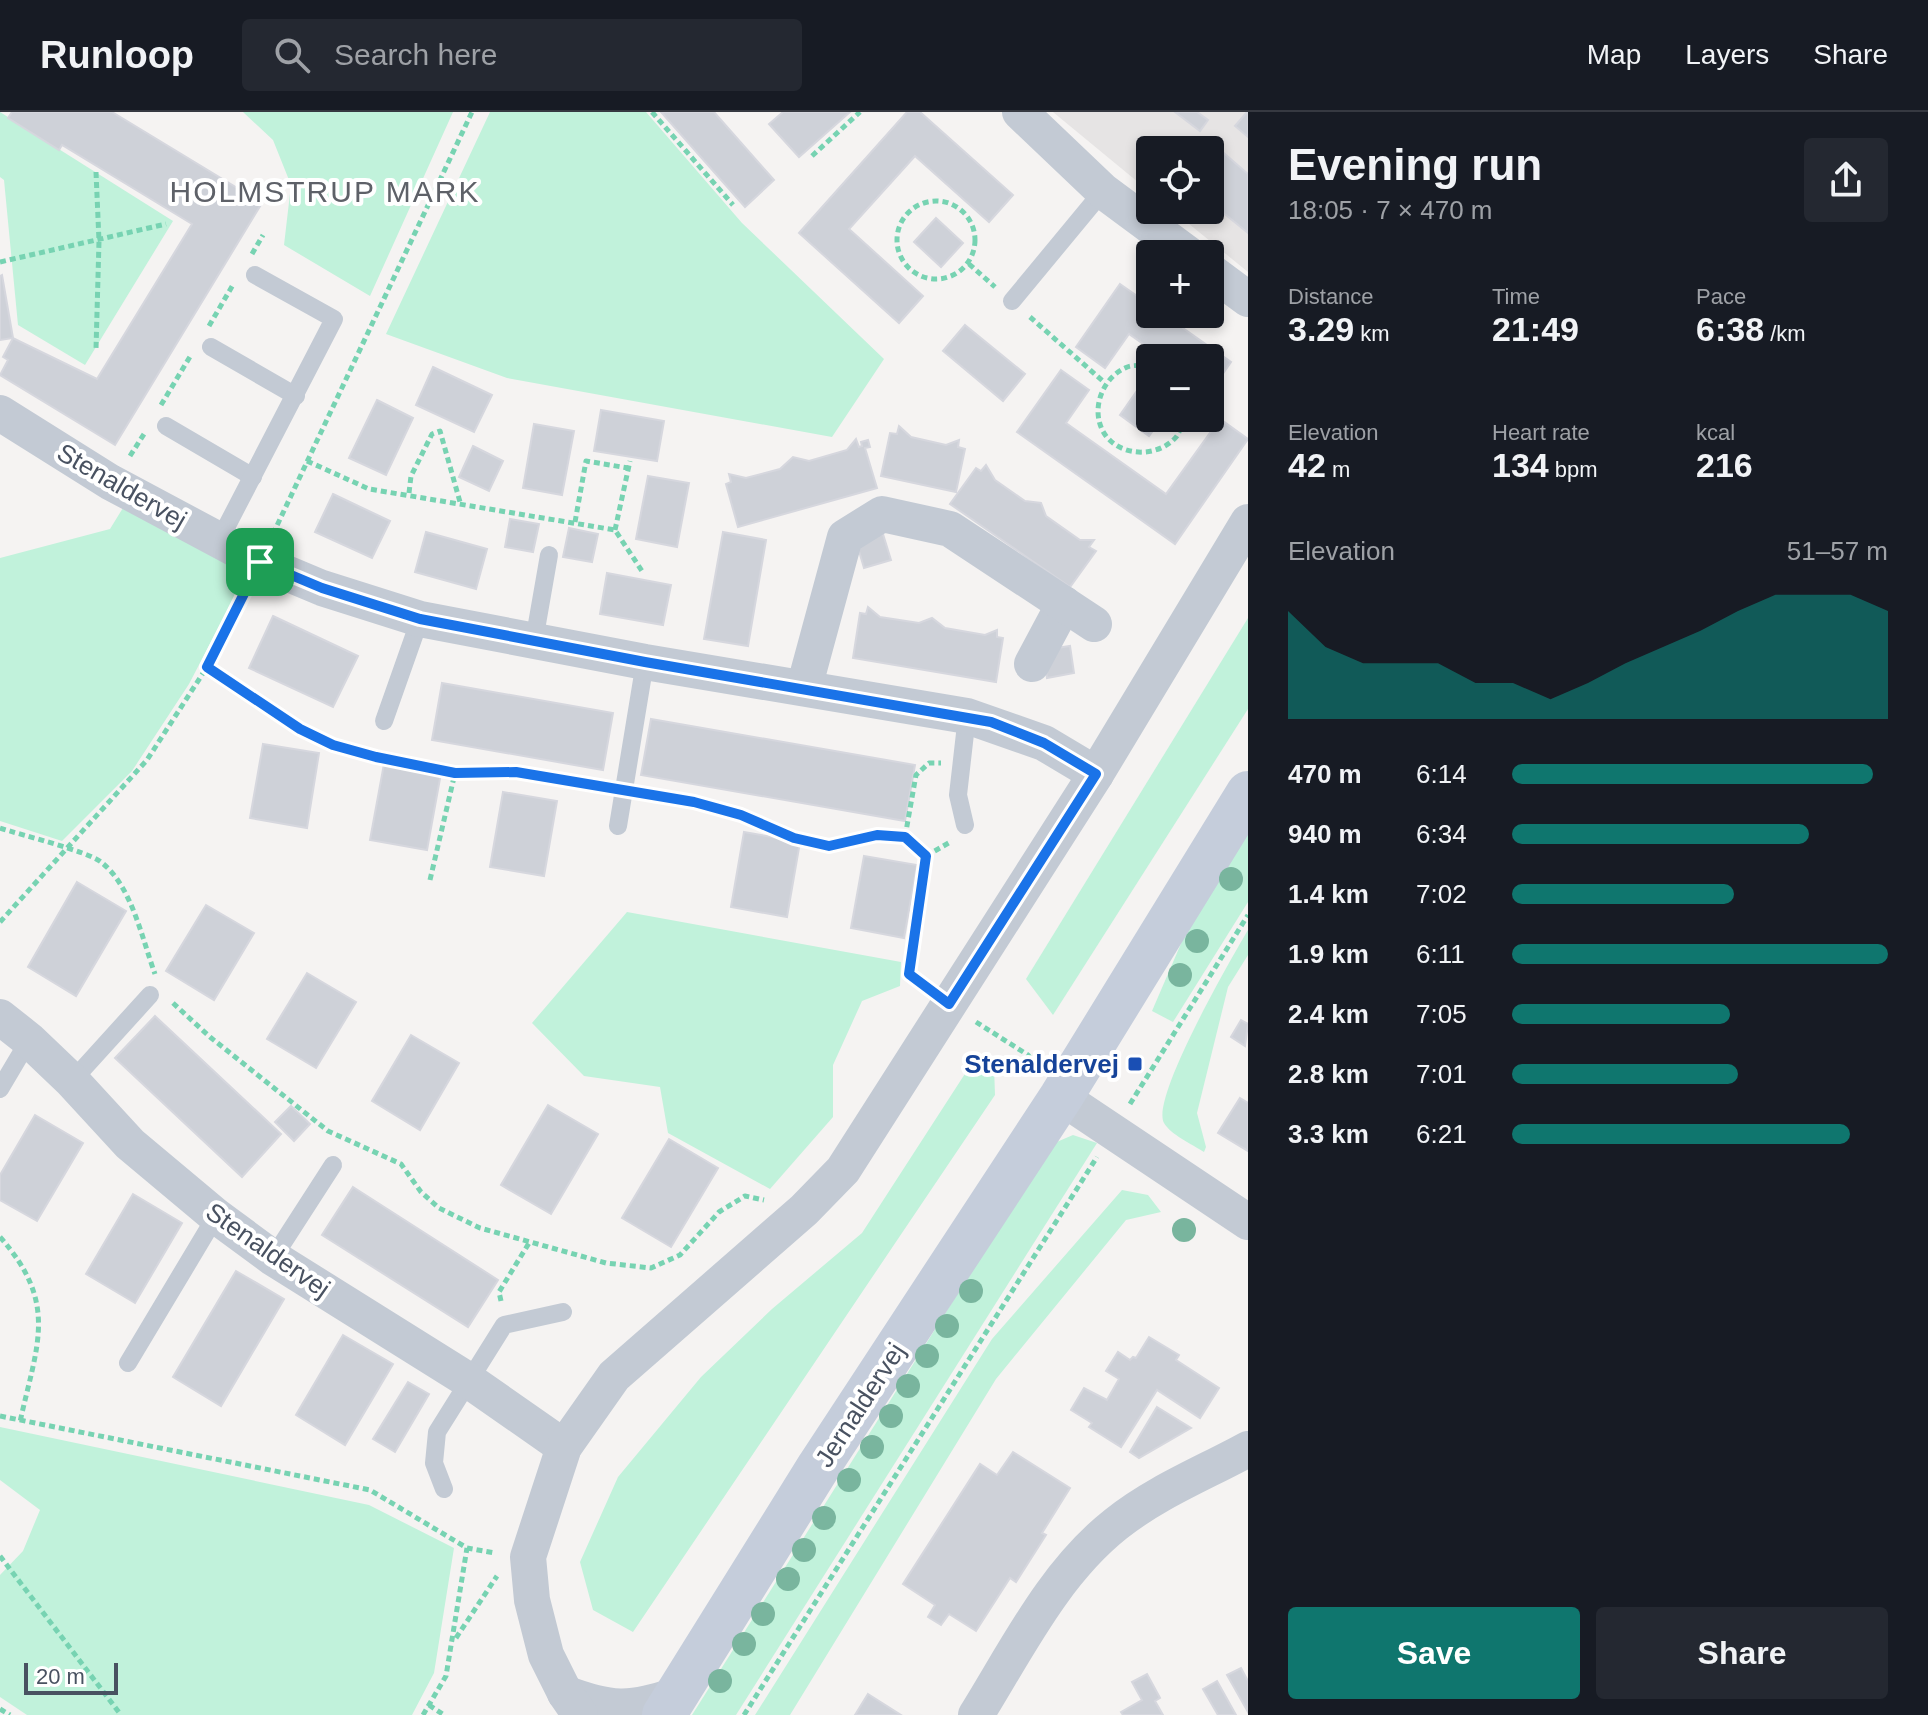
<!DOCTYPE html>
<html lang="en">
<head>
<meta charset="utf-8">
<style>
  :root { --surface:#171b24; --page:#242831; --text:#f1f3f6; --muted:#9ea1a6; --line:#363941; --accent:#0f766e }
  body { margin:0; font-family:Helvetica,sans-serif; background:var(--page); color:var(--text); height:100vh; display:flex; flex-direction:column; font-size:30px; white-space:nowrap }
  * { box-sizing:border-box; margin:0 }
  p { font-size:26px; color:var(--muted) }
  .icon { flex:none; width:44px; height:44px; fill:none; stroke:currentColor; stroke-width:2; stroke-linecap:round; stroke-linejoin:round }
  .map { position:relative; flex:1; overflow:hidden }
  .drawer { display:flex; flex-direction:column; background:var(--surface); width:680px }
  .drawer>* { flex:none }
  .controls { position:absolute; left:1136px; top:24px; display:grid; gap:16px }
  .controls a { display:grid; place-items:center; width:88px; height:88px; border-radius:8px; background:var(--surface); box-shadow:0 4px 12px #0003; font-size:40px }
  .scale { position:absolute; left:24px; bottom:20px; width:94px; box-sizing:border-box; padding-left:8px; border:4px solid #495261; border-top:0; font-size:22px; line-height:28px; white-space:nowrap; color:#495261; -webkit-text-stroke:6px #fff; paint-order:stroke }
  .pin { position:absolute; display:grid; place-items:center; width:68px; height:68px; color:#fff; margin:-34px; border-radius:16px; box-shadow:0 4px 12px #0006 }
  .round { display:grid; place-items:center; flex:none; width:84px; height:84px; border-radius:8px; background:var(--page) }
  .headline { display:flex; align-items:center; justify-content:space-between; height:136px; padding:0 40px }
  h1 { font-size:44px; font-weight:800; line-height:60px }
  .stats { display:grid; grid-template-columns:repeat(3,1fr); gap:12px; height:136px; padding:8px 40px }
  .stats div { display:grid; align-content:center }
  .stats b { font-size:34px; font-weight:800 }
  .stats small { font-size:22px; font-weight:400 }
  .stats p { font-size:22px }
  .chart { height:224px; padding:16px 40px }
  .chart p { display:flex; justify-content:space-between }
  .chart svg { width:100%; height:144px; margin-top:8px; fill:var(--accent); opacity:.7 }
  .cta { display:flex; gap:16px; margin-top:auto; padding:16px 40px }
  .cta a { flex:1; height:92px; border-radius:8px; background:var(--accent); color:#fff; font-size:32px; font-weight:800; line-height:92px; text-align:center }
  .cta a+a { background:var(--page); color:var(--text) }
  ul { padding:0 40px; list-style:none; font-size:26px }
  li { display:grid; grid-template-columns:128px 96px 1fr; align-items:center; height:60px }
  li i { height:20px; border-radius:10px; background:var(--accent) }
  header { display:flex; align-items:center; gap:48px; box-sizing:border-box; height:112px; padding:0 40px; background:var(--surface); border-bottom:2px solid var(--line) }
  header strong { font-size:38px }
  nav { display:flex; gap:44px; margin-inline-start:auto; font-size:28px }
  .search { width:560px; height:72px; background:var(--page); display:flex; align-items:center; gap:20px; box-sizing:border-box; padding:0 28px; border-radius:8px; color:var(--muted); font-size:30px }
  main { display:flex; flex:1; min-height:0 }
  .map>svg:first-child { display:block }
</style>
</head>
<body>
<header>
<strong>Runloop</strong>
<div class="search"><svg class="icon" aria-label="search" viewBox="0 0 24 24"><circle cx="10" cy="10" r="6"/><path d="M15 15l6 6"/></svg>Search here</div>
<nav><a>Map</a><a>Layers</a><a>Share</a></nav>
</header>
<main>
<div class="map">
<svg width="1248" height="1603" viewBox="0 0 1248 1603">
  <rect width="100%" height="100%" fill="#f5f3f2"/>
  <path fill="#e6e4e4" d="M1053,0h195v160l-76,-62h38v-60h-60v42z"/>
  <g fill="#c1f2db">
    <path d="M0,0l173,109 -88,144 -67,-40 -14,-145 -4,-3z"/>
    <path d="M243,0h210l-83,184 -86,-51 7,-60 -18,-45z"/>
    <path d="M490,0h156l96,111 142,136 -52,78 -325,-59 -121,-44z"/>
    <path d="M126,391l96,51 16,36 -49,94 -57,87 -70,70 -62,-20v-263l110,-29z"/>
    <path d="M1248,506v91l-195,306 -27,-36z"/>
    <path d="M1248,721v69l-75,120 -21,-11 34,-79z"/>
    <path d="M627,800l274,50 -1,24 -38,15 -29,64v52l-63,72 -102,-56 -8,-46 -76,-11 -52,-53z"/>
    <path d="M1248,818v25l-20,32 -31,126 9,34 -2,5c-12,-8 -33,-17 -40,-29 -14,-24 68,-166 84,-193z"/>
    <path d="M970,954h24l1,29 -362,537 -40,-22 -13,-48 38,-85 83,-100 71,-68 90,-76z"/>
    <path d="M1073,1023l24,8 -361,572h-44l339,-538 21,-33z"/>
    <path d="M1122,1078l26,5 13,17 -35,8 -130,159 -206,336h-35l237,-376z"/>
    <path d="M0,1315l369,78 85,43 -20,125 -22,42h-385l-27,-18v-122l23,-24 17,-41 -40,-30z"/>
  </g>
  <g fill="#ced1d8" stroke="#d6d7de" stroke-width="2">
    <path d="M12,0h100l150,91 -147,242 -115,-70 8,-15 -5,-3 10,-19 84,41 95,-155 -130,-79 -3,5 -51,-32z"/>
    <path d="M661,0h53l60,68 -29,27z"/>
    <path d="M783,0h67l-51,45 -30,-33z"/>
    <path d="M907,0h13l93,83 -24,27 -74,-66 -66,73 74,67 -24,27 -100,-90z"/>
    <path d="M1175,0h22l11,8 -8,11z"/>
    <path d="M1247,0h1v25l-13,-11z"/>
    <path d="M1218,36l30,26v59l-38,-31v-45z"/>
    <path d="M936,106l27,25 -22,24 -27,-25z"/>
    <path d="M2,163l11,63 -13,2v-64z"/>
    <path d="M1120,172l30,21v9h13l68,48 -20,29 -1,-33h-47l-34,-24 -24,34 -29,-21z"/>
    <path d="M965,213l60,49 -22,27 -60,-50z"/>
    <path d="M433,255l59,28 -18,37 -58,-27z"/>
    <path d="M1061,258l28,20 -23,33 100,71 54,-75 28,20 -73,105 -158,-112z"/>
    <path d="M1139,276l11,8v22h12l-13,18 -29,-21z"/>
    <path d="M377,288l36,18 -27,57 -37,-17z"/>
    <path d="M601,298l63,11 -7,40 -63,-10z"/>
    <path d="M534,312l40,7 -12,64 -39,-7z"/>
    <path d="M899,314l12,11 35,8 13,-5 -1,7 7,2 -9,43 -75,-16 9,-43 7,1z"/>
    <path d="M856,327l3,8 3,-1 -1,-4 7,-2 2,7 -5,1 12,40 -139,39 -12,-43 5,-2 -2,-8 17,4 34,-9 13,-12 16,4 38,-11z"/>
    <path d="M473,334l30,15 -14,30 -30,-14z"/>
    <path d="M986,353l9,15 30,21 16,2 5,13 34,24h14l-5,7 7,4 -26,36 -120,-83 26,-36 5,3z"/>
    <path d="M648,364l41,7 -12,64 -41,-8z"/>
    <path d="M333,382l57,27 -18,37 -57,-26z"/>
    <path d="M510,407l29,5 -6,28 -28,-5z"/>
    <path d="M569,416l29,6 -6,28 -29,-5z"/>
    <path d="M426,420l61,17 -11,40 -61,-17z"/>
    <path d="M723,420l43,8 -18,106 -44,-7z"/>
    <path d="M883,422l8,26 -27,8 -8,-27z"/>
    <path d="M607,461l64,12 -8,40 -63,-11z"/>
    <path d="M868,495l12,10 39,6 13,-5 13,10 40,7 12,-5v7l6,1 -7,44 -143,-24 7,-45 6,1z"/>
    <path d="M273,504l85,40 -25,51 -84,-39z"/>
    <path d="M1070,534l4,27 -27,5 -4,-28z"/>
    <path d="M442,571l171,30 -10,57 -171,-30z"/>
    <path d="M651,607l264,46 -10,56 -264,-46z"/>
    <path d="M263,632l56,9 -12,75 -57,-10z"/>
    <path d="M384,652l57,9 -14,77 -57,-10z"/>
    <path d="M503,680l54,9 -13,75 -54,-9z"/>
    <path d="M744,720l56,10 -13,75 -56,-10z"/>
    <path d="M864,744l53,9 -13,73 -53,-10z"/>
    <path d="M77,770l49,29 -50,85 -48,-29z"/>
    <path d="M206,793l48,28 -40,67 -48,-29z"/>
    <path d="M307,861l49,29 -40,66 -49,-29z"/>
    <path d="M155,904l126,118 -39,43 -127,-119z"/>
    <path d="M1241,908l7,4 -3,22 -14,-9z"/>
    <path d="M411,923l48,28 -39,67 -48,-29z"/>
    <path d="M1240,986l8,5v48l-30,-18z"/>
    <path d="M548,993l50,29 -47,80 -50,-29z"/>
    <path d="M291,994l19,18 -16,17 -19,-19z"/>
    <path d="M35,1003l48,28 -46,78 -37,-21v-25z"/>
    <path d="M669,1027l49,29 -47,79 -49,-29z"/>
    <path d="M353,1075l145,93 -30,47 -146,-92z"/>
    <path d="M133,1082l49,29 -47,80 -49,-29z"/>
    <path d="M236,1159l48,28 -63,107 -48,-29z"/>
    <path d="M343,1223l50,29 -48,81 -49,-30z"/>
    <path d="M1149,1225l30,18 -3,5 43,28 -19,30 -43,-28 -36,57 -32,-20 3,-4 -21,-13 13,-22 23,12 12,-21 -13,-8 12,-19 12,8 3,-3 3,1z"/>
    <path d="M408,1270l21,12 -34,58 -22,-13z"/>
    <path d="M1157,1295l34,21 -52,30 -9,-6z"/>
    <path d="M1013,1340l57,36 -28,45 4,2 -30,47 -6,-4 -34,53 -27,-17 -8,11 -13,-8 7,-12 -32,-21 77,-120 17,11z"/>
    <path d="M1241,1556l7,13v31l-21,-37z"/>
    <path d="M1147,1562l13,24 -5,3 8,14h-40l-2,-3 21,-12 -10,-18z"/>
    <path d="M1217,1569l19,34h-18l-15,-26z"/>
    <path d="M868,1582l33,21h-46z"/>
  </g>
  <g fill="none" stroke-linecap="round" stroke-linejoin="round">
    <g stroke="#77d3b2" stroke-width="5" stroke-dasharray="6 4" stroke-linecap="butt">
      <path d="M652,0l81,93"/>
      <path d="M812,44l48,-44"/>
      <path d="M96,60l3,69 -3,108"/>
      <circle cx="936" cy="128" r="39"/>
      <path d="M252,142l11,-19"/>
      <path d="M0,150l166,-38"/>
      <path d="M969,152l26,23"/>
      <path d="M1030,205l75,66"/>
      <path d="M209,214l25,-43"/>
      <path d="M1150,254c-7,0 -18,-2 -25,2 -24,11 -36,45 -19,68 17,22 54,21 71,0 3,-5 5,-13 6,-18"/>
      <path d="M161,293l30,-50"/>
      <path d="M130,344l14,-22"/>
      <path d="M307,349l62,28 246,41 27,41"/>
      <path d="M409,381l2,-17 21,-42 8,-3 20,71"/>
      <path d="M575,410l11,-61 42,7"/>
      <path d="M615,418l15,-69"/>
      <path d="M273,422l199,-422"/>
      <path d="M207,555l56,40 70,38 122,28 61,-1 87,15"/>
      <path d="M644,682l50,8 47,13 53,23 35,8 48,-11 28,2 21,19 -17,118 13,10"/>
      <path d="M0,716c21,7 87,23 101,34 31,24 41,77 54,112"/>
      <path d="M905,725l11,-62 13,-12h12"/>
      <path d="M926,744l26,-15"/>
      <path d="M430,768l25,-107"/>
      <path d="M0,810l147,-162 60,-93 39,-77"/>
      <path d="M173,891l37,34 118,94 73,33 20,28 18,16 41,20 126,35 45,5 29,-13 39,-43 26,-16 19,4"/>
      <path d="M976,910l52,33 10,13"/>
      <path d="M1130,992l118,-189"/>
      <path d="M0,1125c59,67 37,107 20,185"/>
      <path d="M501,1189l-2,-9 30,-49"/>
      <path d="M0,1304l370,74 97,58 28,5"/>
      <path d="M0,1444l121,159"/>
      <path d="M456,1526l41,-62"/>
      <path d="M429,1593l15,10"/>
      <path d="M0,1597l10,6"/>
      <path d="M423,1603l23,-39 21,-128"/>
      <path d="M744,1603l353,-558"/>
    </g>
    <g stroke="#c3cad4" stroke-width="18">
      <path d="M1012,189l91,-110"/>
      <path d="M211,235l85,49"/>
      <path d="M166,314l87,51"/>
      <path d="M219,429l115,-222 -79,-44"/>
      <path d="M534,529l15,-86"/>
      <path d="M384,609l36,-102"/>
      <path d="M965,713l-7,-30 9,-79"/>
      <path d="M618,714l27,-164"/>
      <path d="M72,969l78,-86"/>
      <path d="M0,977l29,-49"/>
      <path d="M273,1146l60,-93"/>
      <path d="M128,1251l88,-147"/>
      <path d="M444,1377l-10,-26 3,-31 67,-107 59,-13"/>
    </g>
    <g stroke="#c3cad4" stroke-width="36">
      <path d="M1020,0l83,79 85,63"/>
      <path d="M1210,159l38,28"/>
      <path d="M0,301l110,69 150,80 62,26 98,31 225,43 322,54 77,27 52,31"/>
      <path d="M1032,552l32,-60"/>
      <path d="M804,576l41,-151 37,-23 68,15 144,95"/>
      <path d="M0,905l29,23 43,41 58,63 86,72 57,42 195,122 96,67"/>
      <path d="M1061,985l187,125"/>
      <path d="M565,1581c45,17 65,18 111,2"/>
      <path d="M580,1603l-15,-22 -19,-38 -14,-55 -4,-43 36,-110 50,-71 190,-166 39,-40 253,-396 152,-252"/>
      <path d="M976,1603c41,-66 78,-142 140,-191 40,-32 88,-51 132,-75"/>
    </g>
    <path stroke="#c5cddb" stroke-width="44" d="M664,1603l155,-249 242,-369 187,-304"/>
  </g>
  <g fill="#79b59e">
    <circle cx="1231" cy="767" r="12"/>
    <circle cx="1197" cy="829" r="12"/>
    <circle cx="1180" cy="863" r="12"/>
    <circle cx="1184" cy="1118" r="12"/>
    <circle cx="971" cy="1179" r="12"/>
    <circle cx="947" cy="1214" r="12"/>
    <circle cx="927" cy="1244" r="12"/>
    <circle cx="908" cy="1274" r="12"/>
    <circle cx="891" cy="1304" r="12"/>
    <circle cx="872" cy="1335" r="12"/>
    <circle cx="849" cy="1368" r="12"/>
    <circle cx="824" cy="1406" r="12"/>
    <circle cx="804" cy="1438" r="12"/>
    <circle cx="788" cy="1467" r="12"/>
    <circle cx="763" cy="1502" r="12"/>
    <circle cx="744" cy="1532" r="12"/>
    <circle cx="720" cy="1569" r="12"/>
  </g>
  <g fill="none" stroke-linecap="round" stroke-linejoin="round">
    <defs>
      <path id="route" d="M260,450l62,26 98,31 225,43 346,60 53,21 52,31 -147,230 -40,-30 17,-118 -21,-19 -28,-2 -48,11 -35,-8 -53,-23 -47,-13 -178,-30 -61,1 -79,-16 -43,-12 -33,-16 -93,-62z"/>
    </defs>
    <use href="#route" stroke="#fff" stroke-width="16"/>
    <use href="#route" stroke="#1a73e8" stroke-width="10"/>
  </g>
  <rect fill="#1a4fb4" stroke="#fff" stroke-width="3" x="1127" y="944" width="16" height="16" rx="4"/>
  <g text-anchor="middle" stroke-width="8" stroke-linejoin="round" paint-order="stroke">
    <g font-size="26" fill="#495261" stroke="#fff">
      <text transform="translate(122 374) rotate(30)" y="9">Stenaldervej</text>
      <text transform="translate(268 1138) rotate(35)" y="9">Stenaldervej</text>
      <text transform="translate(860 1293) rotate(-57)" y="9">Jernaldervej</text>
    </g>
    <g font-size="26" font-weight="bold" fill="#164399" stroke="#fff" text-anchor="end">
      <text x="1119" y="961">Stenaldervej</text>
    </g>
    <g font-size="30" letter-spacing="2" fill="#5e6168" stroke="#fff">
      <text x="325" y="90">HOLMSTRUP MARK</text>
    </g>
  </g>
</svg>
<div class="controls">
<a><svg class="icon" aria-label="locate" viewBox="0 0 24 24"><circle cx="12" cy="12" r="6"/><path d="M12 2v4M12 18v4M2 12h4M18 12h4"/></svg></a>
<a>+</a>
<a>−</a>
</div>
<div class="scale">20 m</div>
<div class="pin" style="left:260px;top:450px;background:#1e9e55"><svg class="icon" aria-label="arrive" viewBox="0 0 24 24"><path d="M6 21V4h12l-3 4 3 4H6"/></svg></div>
</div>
<section class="drawer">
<div class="headline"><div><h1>Evening run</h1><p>18:05 · 7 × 470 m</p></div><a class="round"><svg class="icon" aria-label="share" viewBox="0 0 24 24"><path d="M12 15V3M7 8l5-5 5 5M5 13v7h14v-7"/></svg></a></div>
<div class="stats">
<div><p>Distance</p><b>3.29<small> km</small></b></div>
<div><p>Time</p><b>21:49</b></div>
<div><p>Pace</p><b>6:38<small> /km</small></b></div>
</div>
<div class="stats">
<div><p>Elevation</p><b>42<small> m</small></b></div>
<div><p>Heart rate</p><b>134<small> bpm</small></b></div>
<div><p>kcal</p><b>216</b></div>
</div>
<div class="chart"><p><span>Elevation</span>51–57 m</p>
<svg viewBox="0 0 160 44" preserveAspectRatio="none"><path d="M0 44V11L10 22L20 27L30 27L40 27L50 33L60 33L70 38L80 33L90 27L100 22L110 17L120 11L130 6L140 6L150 6L160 11V44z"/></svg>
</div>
<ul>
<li><b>470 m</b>6:14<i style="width:96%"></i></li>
<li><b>940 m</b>6:34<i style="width:79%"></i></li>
<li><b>1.4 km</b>7:02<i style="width:59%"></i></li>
<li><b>1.9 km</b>6:11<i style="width:100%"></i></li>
<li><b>2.4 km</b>7:05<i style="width:58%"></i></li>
<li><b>2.8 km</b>7:01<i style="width:60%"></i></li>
<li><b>3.3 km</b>6:21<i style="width:90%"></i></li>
</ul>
<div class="cta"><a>Save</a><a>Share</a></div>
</section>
</main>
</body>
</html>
